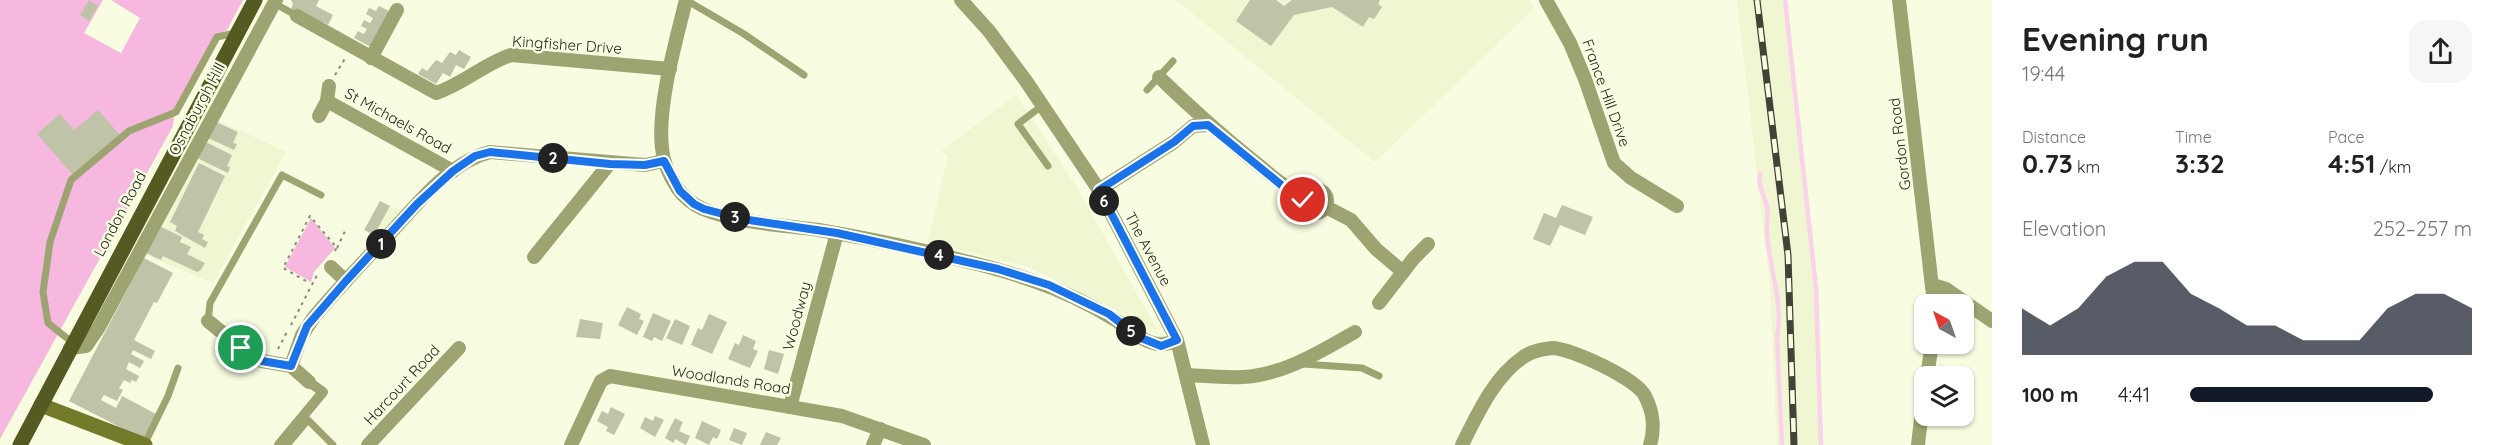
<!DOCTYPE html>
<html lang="en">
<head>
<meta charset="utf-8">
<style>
  :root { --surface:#fff; --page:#f6f6f6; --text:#222; --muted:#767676; --accent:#111827 }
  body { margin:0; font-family:Quicksand,sans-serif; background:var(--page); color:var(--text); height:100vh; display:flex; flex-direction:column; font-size:22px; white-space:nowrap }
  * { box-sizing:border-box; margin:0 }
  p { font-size:20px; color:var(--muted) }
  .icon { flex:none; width:33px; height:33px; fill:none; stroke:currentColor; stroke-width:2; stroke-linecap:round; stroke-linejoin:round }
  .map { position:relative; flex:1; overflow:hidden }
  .details { display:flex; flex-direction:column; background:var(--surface); width:510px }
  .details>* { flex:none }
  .needle { width:39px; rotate:320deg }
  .fabs { position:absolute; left:1914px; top:294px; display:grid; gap:12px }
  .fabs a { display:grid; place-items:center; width:60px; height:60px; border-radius:12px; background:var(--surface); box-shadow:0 2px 4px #0004; font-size:30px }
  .pin { position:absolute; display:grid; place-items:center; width:51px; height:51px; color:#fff; margin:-26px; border:3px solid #fff; border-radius:50%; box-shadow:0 2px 6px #0007 }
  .km { position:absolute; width:30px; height:30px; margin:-15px; border-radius:50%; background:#222; color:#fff; font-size:16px; line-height:30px; text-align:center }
  .round { display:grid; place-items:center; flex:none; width:63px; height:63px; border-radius:18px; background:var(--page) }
  .headline { display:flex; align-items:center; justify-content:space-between; height:102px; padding:0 30px }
  h1 { font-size:33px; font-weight:700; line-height:45px }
  .stats { display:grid; grid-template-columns:repeat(3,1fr); gap:9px; height:102px; padding:6px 30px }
  .stats div { display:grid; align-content:center }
  .stats b { font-size:26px; font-weight:700 }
  .stats small { font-size:16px; font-weight:400 }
  .stats p { font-size:16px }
  .chart { height:168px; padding:12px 30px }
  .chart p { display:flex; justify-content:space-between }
  .chart svg { width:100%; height:108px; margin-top:6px; fill:var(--accent); opacity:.7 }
  ul { padding:0 30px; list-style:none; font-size:20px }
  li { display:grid; grid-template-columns:96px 72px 1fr; align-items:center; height:45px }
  li i { height:15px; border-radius:8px; background:var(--accent) }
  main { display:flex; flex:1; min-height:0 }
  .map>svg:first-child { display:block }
</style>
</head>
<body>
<main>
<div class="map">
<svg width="1992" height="445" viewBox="0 0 1992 445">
  <rect width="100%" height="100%" fill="#f8fce0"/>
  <g fill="#f0f6d1">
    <path d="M1176,0h353l5,8 -159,154z"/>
    <path d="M1737,0h50l32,296 4,149h-46l-7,-159z"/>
    <path d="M1016,95l60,91 82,145 -130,-64 -100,-25 20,-87 -7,-4z"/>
    <path d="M214,118l72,34 -73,131 -70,-29z"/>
    <path d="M390,206l12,5 -24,27 -4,-3z"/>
  </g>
  <g fill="#f7b8df">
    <path d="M0,0h103l-19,33 37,20 19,-35 -29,-18h132l-16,30 -12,6 -40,72 -2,18 -173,313z"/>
    <path d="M311,218l24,30 -21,24 -3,10 -26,-15z"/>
  </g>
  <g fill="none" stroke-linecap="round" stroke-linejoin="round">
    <g stroke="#fbd2ea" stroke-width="4.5">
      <path d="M1785,0l31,289 5,156"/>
      <path d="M1760,174c-2,12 4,21 7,32 2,8 -1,19 0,28 2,31 17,72 10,102l5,109"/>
    </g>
  </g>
  <g fill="#bfc3a7">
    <path d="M89,0l9,6 -9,15 -9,-6z"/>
    <path d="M291,0h28l-3,6 17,9 -5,10 -5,-3 -1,3 -31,-16 2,-5z"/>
    <path d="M1250,0h26l8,6 8,-6h88l-2,4 4,3 -8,12 -5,-2 -6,10 -31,-20 -38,8 -23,31 -35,-25z"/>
    <path d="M379,6l12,6 -20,35 -17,-9 4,-7 6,3 3,-5 -6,-3 3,-6 6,3 3,-5 -7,-4 3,-6 7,3z"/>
    <path d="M459,50l12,7 -7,12 -8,-4 -6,12 -7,-4 -7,11 -18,-10 4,-6 5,3 9,-11 6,3 8,-11 6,3z"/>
    <path d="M98,110l22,25 -47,40 -36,-41 23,-20 14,16z"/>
    <path d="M214,121l24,11 -5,11 4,1 -3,6 -28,-13z"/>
    <path d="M204,141l28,14 -5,11 3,1 -2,6 -33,-16z"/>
    <path d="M199,163l26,13 -27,56 6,3 -2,4 6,3 -3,6 -30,-17 2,-5 -7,-4z"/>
    <path d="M380,201l10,5 -16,29 -10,-5z"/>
    <path d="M1562,205l31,12 -8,18 -25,-10 -10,21 -17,-7 11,-26 12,5z"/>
    <path d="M159,226l23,11 -2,5 11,5 -4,7 18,9 -4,7 -4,2 -34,-16 -2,4 -15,-7z"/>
    <path d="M144,258l29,15 -16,30 -3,-1 -20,38 21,11 -4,8 -18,-9 -2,4 13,7 -4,7 -11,-6 -3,7 13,7 -3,6 -4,-2 -2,3 -6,-3 -5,8 4,2 -6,11 -13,-6 -3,5 15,8 6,-12 34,18 -13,25 -74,-38z"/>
    <path d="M627,307l14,7 -2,5 5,2 -7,14 -19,-10z"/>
    <path d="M653,313l18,8 -9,20 -8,-4 -2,4 -9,-4z"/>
    <path d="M709,314l18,8 -15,32 -21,-9 7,-17 4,2z"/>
    <path d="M580,319l23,4 -3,16 -24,-2z"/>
    <path d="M675,319l15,7 -8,19 -16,-7z"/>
    <path d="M743,335l13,6 -3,8 5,2 -8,17 -22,-9 7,-16 4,2z"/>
    <path d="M769,350l15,4 -6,20 -14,-5z"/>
    <path d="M611,407l14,7 -11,21 -8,-4 2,-4 -11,-6 5,-10 6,3z"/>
    <path d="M655,416l9,4 -9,17 -15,-9 5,-11 8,4z"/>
    <path d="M675,418l8,4 -4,9 11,5 -4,9 -11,-6 -1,4 -9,-5z"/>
    <path d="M702,421l19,9 -4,9 -4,-2 -4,8 -14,-7z"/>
    <path d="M734,428l13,5 -5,12 -13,-5z"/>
    <path d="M766,432l15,6 -4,7h-17z"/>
  </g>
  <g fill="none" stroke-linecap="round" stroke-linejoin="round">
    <g stroke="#8a8c7a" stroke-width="2" stroke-dasharray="3 4.5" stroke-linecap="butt">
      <path d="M335,75l11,-18"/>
      <path d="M337,248l9,-19"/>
      <path d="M306,281l-23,-13 27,-52 27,32 -5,6"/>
      <path d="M291,325l26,-50"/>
      <path d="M278,349l10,-19"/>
    </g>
    <g stroke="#9da472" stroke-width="7">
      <path d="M686,0l58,34 60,41"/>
      <path d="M274,3l23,13"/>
      <path d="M1147,90l26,-29"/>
      <path d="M1043,105l-25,19 30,42"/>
      <path d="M208,321l2,-18 72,-128 39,20"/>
      <path d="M73,343l-25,-20 -5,-31 7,-50 21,-62 58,-49 47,-19 41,-75 18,-4"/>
      <path d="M1303,364l59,4 17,8"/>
      <path d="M144,445l24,-49 10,-28"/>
      <path d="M287,445l21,-25 25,25"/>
    </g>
    <path stroke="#9da472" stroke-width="10" d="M279,445l44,-53 -14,-10"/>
    <g stroke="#9da472" stroke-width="14">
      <path d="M686,0c-10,41 -29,106 -24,148 1,14 8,29 16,41 6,8 16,16 25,20 35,14 79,16 116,21 47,8 96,18 142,30 63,15 122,35 175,74 13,10 26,14 41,6"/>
      <path d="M961,0l28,31 37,50 73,109 78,150 26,105"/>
      <path d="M1546,0l24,43 15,36 29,84 17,15 46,28"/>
      <path d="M1899,0l35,304"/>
      <path d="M297,16l139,77c27,-9 48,-29 75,-38l159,14"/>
      <path d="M371,58l26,-48"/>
      <path d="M1159,77c30,29 60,56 92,82 18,14 31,28 53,37"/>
      <path d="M327,101l126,70"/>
      <path d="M319,116l8,-15 2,-15"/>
      <circle cx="1315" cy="201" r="12"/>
      <path d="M1099,190l75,-48 19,-16 15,-1"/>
      <path d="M1326,207l25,13 25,29 27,23"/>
      <path d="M534,257l76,-94"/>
      <path d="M331,267l15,14"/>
      <path d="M1933,285l13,4 46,32"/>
      <path d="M1379,303l35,-45 14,-14"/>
      <path d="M208,321l33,27 21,13 29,5 18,16"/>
      <path d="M70,348l16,-2 13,-19 177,-327"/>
      <path d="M291,366l11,-31 12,-18c23,-27 47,-53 71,-78 30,-32 62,-76 105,-87l155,13 19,-4"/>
      <path d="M1187,375c18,1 38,3 56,2 41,-2 78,-26 112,-45"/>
      <path d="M1927,376l5,-32"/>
      <path d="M790,407l47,-174"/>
      <path d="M368,445l91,-97"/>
      <path d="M571,445l30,-64 9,-5 232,40 82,29"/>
      <path d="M873,445l7,-16"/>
      <path d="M1462,445c15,-30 32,-68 60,-87 7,-6 21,-9 30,-10 19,0 85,31 93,48 8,15 10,33 5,49"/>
      <path d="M1918,445l6,-53"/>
    </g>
    <path stroke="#737a2a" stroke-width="15" d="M41,405l104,40"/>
    <path stroke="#555a23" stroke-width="15" d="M20,445l235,-445"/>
    <defs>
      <path id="rail" d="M1757,0l31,255 6,190"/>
    </defs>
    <use href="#rail" stroke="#424337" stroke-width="7"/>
    <use href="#rail" stroke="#f8fce0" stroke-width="4.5" stroke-dasharray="14" stroke-linecap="butt"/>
  </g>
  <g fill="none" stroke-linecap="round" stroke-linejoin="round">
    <defs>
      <path id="route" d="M241,348l21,13 29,5 16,-40 39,-45 71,-77 36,-33 22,-15 15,-4 120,12 35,1 19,-4 16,30 14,13 10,5 38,10 95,14 161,36 51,16 60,29 30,23 22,9 16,-6 -78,-150 75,-48 19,-16 15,-1 77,63 19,7 -1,5"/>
    </defs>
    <use href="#route" stroke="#fff" stroke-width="12"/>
    <use href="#route" stroke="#1a73e8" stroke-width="8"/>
  </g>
  <g text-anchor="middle" stroke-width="5" stroke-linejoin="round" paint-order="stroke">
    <g font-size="15" fill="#27281e" stroke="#f8fce0">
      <text transform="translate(567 45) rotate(4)" y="5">Kingfisher Drive</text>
      <text transform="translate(1606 93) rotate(70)" y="5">France Hill Drive</text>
      <text transform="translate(197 109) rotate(-62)" y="5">Osnaburgh Hill</text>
      <text transform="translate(398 121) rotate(29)" y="5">St Michaels Road</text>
      <text transform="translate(1900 144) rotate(-97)" y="5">Gordon Road</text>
      <text transform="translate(120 214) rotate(-62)" y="5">London Road</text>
      <text transform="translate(1148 249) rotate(62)" y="5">The Avenue</text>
      <text transform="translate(797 316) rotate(-75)" y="5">Woodway</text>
      <text transform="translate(731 380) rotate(9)" y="5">Woodlands Road</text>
      <text transform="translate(402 385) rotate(-47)" y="5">Harcourt Road</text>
    </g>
  </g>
</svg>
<div class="fabs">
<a><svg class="needle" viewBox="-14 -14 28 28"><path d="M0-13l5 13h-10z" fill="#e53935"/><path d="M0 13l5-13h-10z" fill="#767676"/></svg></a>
<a><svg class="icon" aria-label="layers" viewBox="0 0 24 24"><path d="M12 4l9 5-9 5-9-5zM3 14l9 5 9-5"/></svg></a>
</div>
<div class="pin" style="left:241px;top:348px;background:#1e9e55"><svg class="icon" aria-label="arrive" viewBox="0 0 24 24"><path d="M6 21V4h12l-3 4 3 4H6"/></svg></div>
<div class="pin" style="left:1303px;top:200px;background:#d93025"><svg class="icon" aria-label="check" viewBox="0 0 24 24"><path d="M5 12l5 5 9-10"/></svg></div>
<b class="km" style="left:381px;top:244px">1</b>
<b class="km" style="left:553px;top:158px">2</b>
<b class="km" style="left:735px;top:217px">3</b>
<b class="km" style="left:939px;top:255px">4</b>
<b class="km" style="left:1131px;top:331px">5</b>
<b class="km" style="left:1104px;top:201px">6</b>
</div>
<section class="details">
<div class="headline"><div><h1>Evening run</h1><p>19:44</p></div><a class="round"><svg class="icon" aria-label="share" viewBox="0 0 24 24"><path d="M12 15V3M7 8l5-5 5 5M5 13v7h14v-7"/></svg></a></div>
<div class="stats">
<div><p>Distance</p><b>0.73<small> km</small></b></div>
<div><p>Time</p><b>3:32</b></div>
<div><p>Pace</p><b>4:51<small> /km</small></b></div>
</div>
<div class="chart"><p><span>Elevation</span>252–257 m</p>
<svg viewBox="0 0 160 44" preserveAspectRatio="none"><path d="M0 44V25L10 32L20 25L30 12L40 6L50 6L60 19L70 25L80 32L90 32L100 38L110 38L120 38L130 25L140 19L150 19L160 25V44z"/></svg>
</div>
<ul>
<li><b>100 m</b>4:41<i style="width:86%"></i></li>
</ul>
</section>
</main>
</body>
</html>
